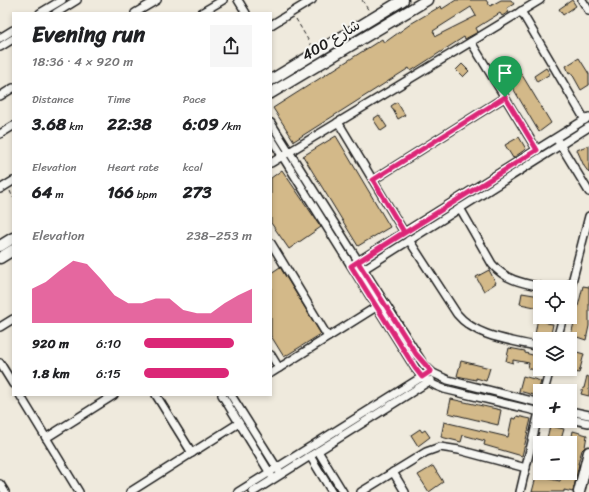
<!DOCTYPE html>
<html lang="en">
<head>
<meta charset="utf-8">
<style>
  :root { --surface:#fff; --page:#f6f6f6; --text:#202124; --muted:#757577; --accent:#db2777 }
  body { margin:0; font-family:Sriracha,"Playpen Sans Arabic",sans-serif; background:var(--page); color:var(--text); height:100vh; display:flex; flex-direction:column; font-size:15px; white-space:nowrap }
  * { box-sizing:border-box; margin:0 }
  p { font-size:13px; color:var(--muted) }
  .icon { flex:none; width:22px; height:22px; fill:none; stroke:currentColor; stroke-width:2; stroke-linecap:round; stroke-linejoin:round }
  .map { position:relative; flex:1; overflow:hidden }
  .panel { position:absolute; left:12px; top:12px; width:260px; height:384px; display:flex; flex-direction:column; background:var(--surface); border-radius:0px; box-shadow:0 2px 6px #0003 }
  .panel>* { flex:none }
  .fabs { position:absolute; left:533px; top:280px; display:grid; gap:8px }
  .fabs a { display:grid; place-items:center; width:44px; height:44px; border-radius:0px; background:var(--surface); box-shadow:0 2px 6px #0003; font-size:20px }
  .pin { position:absolute; display:grid; place-items:center; width:34px; height:34px; color:#fff; margin:-41px -17px; border-radius:50% 50% 50% 0; rotate:-45deg; box-shadow:0 0 4px #0007 }
  .pin .icon { rotate:45deg }
  .round { display:grid; place-items:center; flex:none; width:42px; height:42px; border-radius:0px; background:var(--page) }
  .headline { display:flex; align-items:center; justify-content:space-between; height:68px; padding:0 20px }
  h1 { font-size:22px; font-weight:700; line-height:30px }
  .metrics { display:grid; grid-template-columns:repeat(3,1fr); gap:6px; height:68px; padding:4px 20px }
  .metrics div { display:grid; align-content:center }
  .metrics b { font-size:17px; font-weight:700 }
  .metrics small { font-size:11px; font-weight:400 }
  .metrics p { font-size:11px }
  .chart { height:112px; padding:8px 20px }
  .chart p { display:flex; justify-content:space-between }
  .chart svg { width:100%; height:72px; margin-top:4px; fill:var(--accent); opacity:.7 }
  ul { padding:0 20px; list-style:none; font-size:13px }
  li { display:grid; grid-template-columns:64px 48px 1fr; align-items:center; height:30px }
  li i { height:10px; border-radius:5px; background:var(--accent) }
  .map>svg:first-child { display:block }
</style>
</head>
<body>
<div class="map">
<svg width="589" height="492" viewBox="0 0 589 492">
  <rect width="100%" height="100%" fill="#efeadd"/>
  <filter id="ink" filterUnits="userSpaceOnUse"><feTurbulence type="fractalNoise" baseFrequency=".025" numOctaves="2"/><feDisplacementMap in="SourceGraphic" scale="8" xChannelSelector="R" yChannelSelector="G"/><feConvolveMatrix kernelMatrix="1 2 1 2 8 2 1 2 1" color-interpolation-filters="sRGB"/></filter>
  <g filter="url(#ink)">
    <g fill="#d3b989" stroke="#1c1c1c" fill-rule="evenodd">
      <path d="M456,0h30l4,6 11,-6h10l3,4 -7,4 2,4 -7,4 -2,-3 -24,15 2,4 -13,7 -1,-2 -53,34 -2,-3 -115,73 -21,-33 109,-69 2,4 28,-20 29,-17 1,3zM471,7l5,9 -40,20 -3,-5z"/>
      <path d="M572,0l4,6 -13,9 -4,-6z"/>
      <path d="M579,58l10,16v11l-8,5 -10,-18 -2,1 -3,-7z"/>
      <path d="M513,60l38,63 -12,9 -38,-64z"/>
      <path d="M462,64l7,7 -6,6 -7,-7z"/>
      <path d="M546,68l4,6 -13,8 -3,-6z"/>
      <path d="M397,102l8,13 -7,4 -7,-13z"/>
      <path d="M379,115l8,12 -6,4 -8,-12z"/>
      <path d="M336,136l54,91 -32,19 -55,-90z"/>
      <path d="M519,137l7,12 -13,9 -8,-13z"/>
      <path d="M589,145v28l-5,-7 -7,-16z"/>
      <path d="M282,170l39,57 -32,22 -18,-26v-45z"/>
      <path d="M280,267l41,67 -37,23 -13,-21v-63z"/>
      <path d="M489,270l7,13 -12,8 -8,-14z"/>
      <path d="M583,286l6,1v39l-3,14 -15,-5z"/>
      <path d="M522,293l18,3v12l-20,-4z"/>
      <path d="M538,317h10l-2,6 7,1 -3,15 -15,-4z"/>
      <path d="M509,348l16,3v2l15,4v15l-12,-4 1,-5 -16,-3v3l-7,-2z"/>
      <path d="M570,350l14,4 -5,19 -9,-2z"/>
      <path d="M461,361l29,7 -4,13 -10,-3v2l-19,-4z"/>
      <path d="M523,376l18,5 -4,15 -18,-5z"/>
      <path d="M587,376l2,1v19l-8,-2 2,-6h1z"/>
      <path d="M451,399l50,11 -3,15 -50,-12z"/>
      <path d="M517,416l14,3 -9,37 -38,-11 1,-4 -22,-6 -2,7 -20,-5 3,-15 64,15 4,-19 4,1z"/>
      <path d="M550,426l14,3 -4,14 -14,-1z"/>
      <path d="M420,429l2,3 3,-2 5,7 -12,9 -7,-11z"/>
      <path d="M573,431l14,4 -2,12 -3,3 -4,14h1l-6,28 -9,-2v2h-32l5,-19h15l-2,6 10,2 2,-8 8,1v-28z"/>
      <path d="M433,466l10,16 -14,10 -11,-17z"/>
    </g>
    <g fill="none" stroke-linecap="round" stroke-linejoin="round">
      <defs>
        <g id="street">
          <path d="M238,0l8,13"/>
          <path d="M582,0l7,11"/>
          <path d="M521,11l64,109"/>
          <path d="M40,13l22,-13"/>
          <path d="M56,13l21,-13"/>
          <path d="M135,13l22,-13"/>
          <path d="M201,13l22,-13"/>
          <path d="M271,25l41,-25"/>
          <path d="M0,38l13,-8"/>
          <path d="M471,42l66,108"/>
          <path d="M0,47l13,-8"/>
          <path d="M0,96l13,-8"/>
          <path d="M338,122l66,110"/>
          <path d="M271,123l153,242 9,8 15,7 92,23"/>
          <path d="M0,134l13,-8"/>
          <path d="M271,138l144,230c8,11 16,17 29,21l96,23"/>
          <path d="M558,141l31,51"/>
          <path d="M271,163l269,-163"/>
          <path d="M373,180l132,-83"/>
          <path d="M0,189l13,-8"/>
          <path d="M460,208l32,56c13,16 30,19 50,23"/>
          <path d="M409,240l48,74c20,24 54,26 83,33"/>
          <path d="M271,243l57,94"/>
          <path d="M355,263l234,-146"/>
          <path d="M359,272l230,-145"/>
          <path d="M570,290l19,-74"/>
          <path d="M0,327l13,-8"/>
          <path d="M557,339l6,-22"/>
          <path d="M271,355l8,13"/>
          <path d="M0,363l13,21"/>
          <path d="M271,373l105,-66"/>
          <path d="M544,391l6,-22"/>
          <path d="M20,395l59,97"/>
          <path d="M156,395l36,58"/>
          <path d="M222,395l49,80"/>
          <path d="M231,395l48,76"/>
          <path d="M570,411l19,4"/>
          <path d="M570,419l19,4"/>
          <path d="M46,438l68,-43"/>
          <path d="M318,451l25,41"/>
          <path d="M310,456l22,36"/>
          <path d="M393,472l12,20"/>
          <path d="M0,484l5,8"/>
          <path d="M130,492l109,-69"/>
          <path d="M238,492l187,-117"/>
          <path d="M253,492l178,-112"/>
          <path d="M361,492l65,-40 14,-5 19,3 67,18"/>
          <path d="M520,492l19,-80"/>
        </g>
        <g id="secondary">
          <path d="M271,80l132,-80"/>
          <path d="M271,93l156,-93"/>
          <path d="M0,246l13,-8"/>
          <path d="M0,258l13,-8"/>
          <path d="M579,492l10,-40"/>
        </g>
      </defs>
      <use href="#street" stroke="#1c1c1c" stroke-width="10"/>
      <use href="#secondary" stroke="#1c1c1c" stroke-width="13"/>
      <g stroke="#1c1c1c" stroke-width="1" stroke-dasharray="4 3" stroke-linecap="butt">
        <path d="M362,0l7,11"/>
        <path d="M296,19l15,26"/>
        <path d="M10,191l3,7"/>
      </g>
      <use href="#street" stroke="#f6f6f2" stroke-width="7"/>
      <use href="#secondary" stroke="#f6f6f2" stroke-width="10"/>
    </g>
  </g>
  <g fill="none" stroke-linecap="round" stroke-linejoin="round" filter="url(#ink)">
    <defs>
      <path id="route" d="M505,97l-132,83 31,52 -53,34 64,102 7,9 9,-6 -15,-17 -58,-92 179,-112 -32,-53"/>
    </defs>
    <use href="#route" stroke="#fff" stroke-width="8"/>
    <use href="#route" stroke="#db2777" stroke-width="5"/>
  </g>
  <g text-anchor="middle" stroke-width="4" stroke-linejoin="round" paint-order="stroke">
    <g font-size="15" fill="#1c1c1c" stroke="#f6f6f2">
      <text transform="translate(331 40) rotate(-31)" y="5">شارع 400</text>
    </g>
  </g>
</svg>
<div class="fabs">
<a><svg class="icon" aria-label="locate" viewBox="0 0 24 24"><circle cx="12" cy="12" r="6"/><path d="M12 2v4M12 18v4M2 12h4M18 12h4"/></svg></a>
<a><svg class="icon" aria-label="layers" viewBox="0 0 24 24"><path d="M12 4l9 5-9 5-9-5zM3 14l9 5 9-5"/></svg></a>
<a>+</a>
<a>−</a>
</div>
<div class="pin" style="left:505px;top:97px;background:#1e9e55"><svg class="icon" aria-label="arrive" viewBox="0 0 24 24"><path d="M6 21V4h12l-3 4 3 4H6"/></svg></div>
<section class="panel">
<div class="headline"><div><h1>Evening run</h1><p>18:36 · 4 × 920 m</p></div><a class="round"><svg class="icon" aria-label="share" viewBox="0 0 24 24"><path d="M12 15V3M7 8l5-5 5 5M5 13v7h14v-7"/></svg></a></div>
<div class="metrics">
<div><p>Distance</p><b>3.68<small> km</small></b></div>
<div><p>Time</p><b>22:38</b></div>
<div><p>Pace</p><b>6:09<small> /km</small></b></div>
</div>
<div class="metrics">
<div><p>Elevation</p><b>64<small> m</small></b></div>
<div><p>Heart rate</p><b>166<small> bpm</small></b></div>
<div><p>kcal</p><b>273</b></div>
</div>
<div class="chart"><p><span>Elevation</span>238–253 m</p>
<svg viewBox="0 0 160 44" preserveAspectRatio="none"><path d="M0 44V23L10 19L20 12L30 6L40 8L50 17L60 27L70 32L80 32L90 29L100 29L110 36L120 38L130 38L140 32L150 27L160 23V44z"/></svg>
</div>
<ul>
<li><b>920 m</b>6:10<i style="width:83%"></i></li>
<li><b>1.8 km</b>6:15<i style="width:79%"></i></li>
</ul>
</section>
</div>
</body>
</html>
